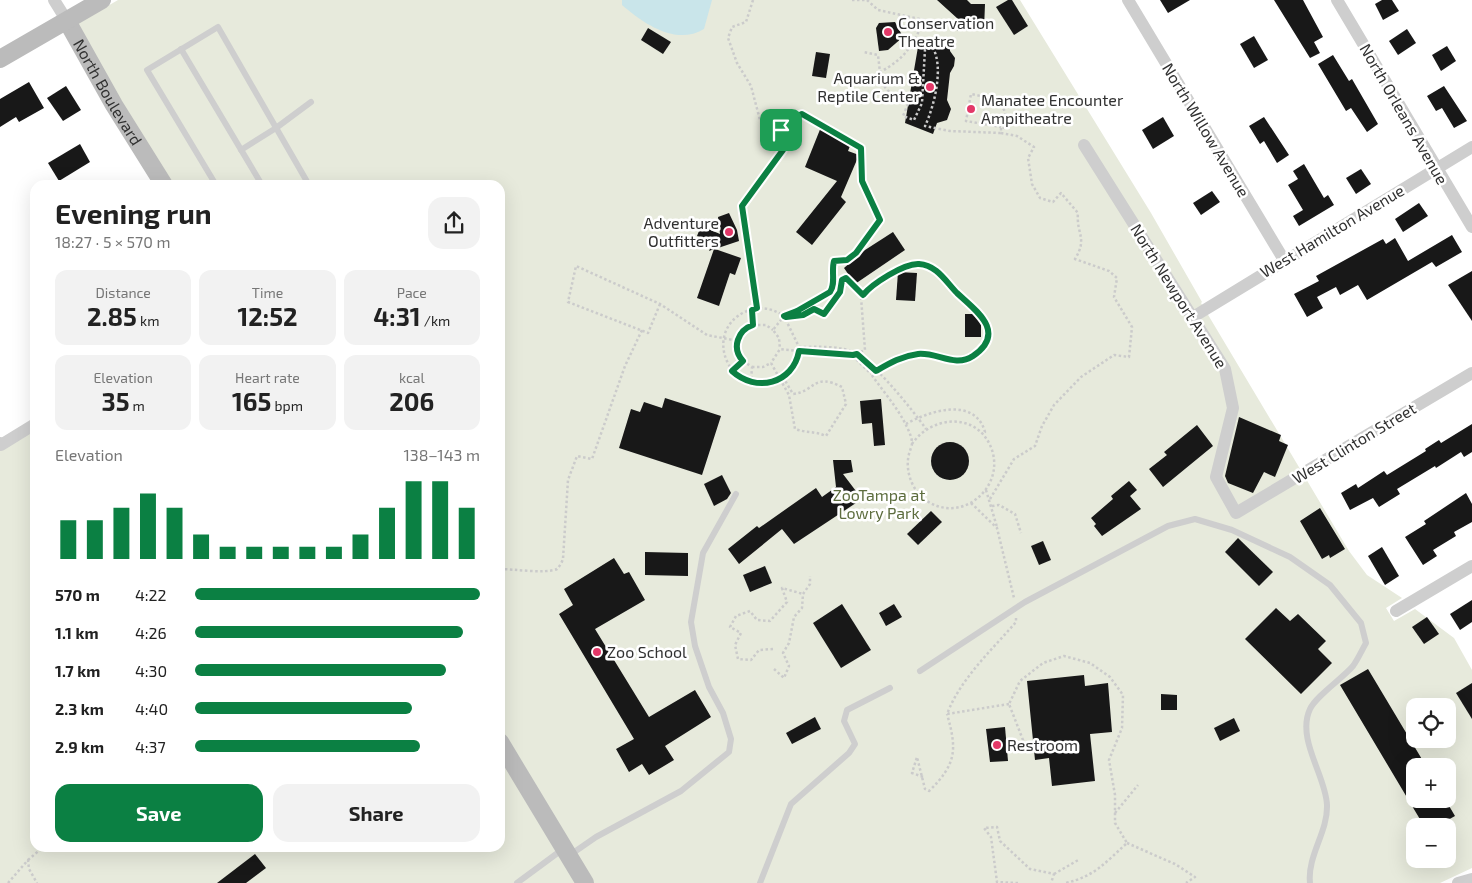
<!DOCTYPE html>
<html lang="en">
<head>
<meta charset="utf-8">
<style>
  :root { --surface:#fff; --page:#f2f2f2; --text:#222; --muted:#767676; --accent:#0b8043 }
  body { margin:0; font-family:"Exo 2",sans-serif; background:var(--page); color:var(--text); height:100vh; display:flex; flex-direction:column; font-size:19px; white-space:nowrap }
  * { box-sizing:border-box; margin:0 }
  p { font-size:16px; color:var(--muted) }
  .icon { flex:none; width:28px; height:28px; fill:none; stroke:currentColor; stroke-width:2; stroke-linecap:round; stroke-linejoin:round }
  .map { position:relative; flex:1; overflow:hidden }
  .drawer { position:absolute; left:30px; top:180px; width:475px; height:672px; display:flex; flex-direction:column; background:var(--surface); border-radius:15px; box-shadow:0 5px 20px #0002 }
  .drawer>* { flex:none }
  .fabs { position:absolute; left:1406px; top:698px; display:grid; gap:10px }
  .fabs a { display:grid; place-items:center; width:50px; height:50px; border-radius:10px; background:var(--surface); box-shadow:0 5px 20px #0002; font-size:25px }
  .pin { position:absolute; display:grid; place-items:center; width:42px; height:42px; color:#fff; margin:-21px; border-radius:10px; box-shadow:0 2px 8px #0006 }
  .round { display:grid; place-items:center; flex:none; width:52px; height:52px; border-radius:15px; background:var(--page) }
  .headline { display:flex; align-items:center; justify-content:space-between; height:85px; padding:0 25px }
  h1 { font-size:28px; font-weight:700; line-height:38px }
  .metrics { display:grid; grid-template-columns:repeat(3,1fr); gap:8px; height:85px; padding:5px 25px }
  .metrics div { display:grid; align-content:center; border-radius:12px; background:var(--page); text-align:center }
  .metrics b { font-size:25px; font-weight:700 }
  .metrics small { font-size:14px; font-weight:400 }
  .metrics p { font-size:14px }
  .chart { height:140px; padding:10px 25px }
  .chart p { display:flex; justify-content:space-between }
  .chart svg { width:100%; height:90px; margin-top:5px; stroke:var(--accent); stroke-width:6 }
  .action { display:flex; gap:10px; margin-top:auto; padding:10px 25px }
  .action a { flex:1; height:58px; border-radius:15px; background:var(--accent); color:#fff; font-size:20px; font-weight:700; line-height:58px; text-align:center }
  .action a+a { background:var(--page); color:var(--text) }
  ul { padding:0 25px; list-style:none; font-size:16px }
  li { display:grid; grid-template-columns:80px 60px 1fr; align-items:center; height:38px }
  li i { height:12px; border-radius:6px; background:var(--accent) }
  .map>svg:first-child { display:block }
</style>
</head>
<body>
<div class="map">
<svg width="1472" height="883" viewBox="0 0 1472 883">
  <rect width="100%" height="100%" fill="#fff"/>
  <g fill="#e7eadc" fill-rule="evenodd">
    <path d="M118,0h902l131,213 51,89 -1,1 148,248 18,24 35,23 -16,10 8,13 21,-12 39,29 18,32v198l-32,15h-847l-93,-155v-543h-328l-52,-84 -43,-77zM1415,706h33v33h-33zM1415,766h33v33h-33zM1415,826h33v33h-33z"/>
    <path d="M35,424v424h465v-95l78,130h-578v-437z"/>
  </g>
  <path fill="#c9e5ea" d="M622,0h90l-8,29c-28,17 -60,-5 -82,-24z"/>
  <g fill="#181818">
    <path d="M937,0h30l4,4h14l-1,25 -27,2 1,-12z"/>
    <path d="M1008,0h4l16,26 -14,9 -18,-28z"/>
    <path d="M1160,0h30l-22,13z"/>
    <path d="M1274,0h29l20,37 -9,5 6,11 -10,5z"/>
    <path d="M1382,0h10l7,11 -16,9 -8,-16z"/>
    <path d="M895,22l8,15 -15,13 -9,1 -3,-23 3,-5z"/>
    <path d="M648,28l23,14 -8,12 -22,-14z"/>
    <path d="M1407,29l9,14 -18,12 -9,-14z"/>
    <path d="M1254,36l14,24 -14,8 -14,-24z"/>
    <path d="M919,41l31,3v7l5,7 -1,8 -4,7 -3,27 4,9 -4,11 -10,3 -4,11 -28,-11z"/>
    <path d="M1447,46l9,15 -15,10 -9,-16z"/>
    <path d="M816,52l14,2 -4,24 -14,-2z"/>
    <path d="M1333,55l16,26 3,-2 26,45 -11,8 -16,-24 -5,3 -28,-47z"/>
    <path d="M29,82l15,26 -25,14 -3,-5 -16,10v-28z"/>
    <path d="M66,86l15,24 -18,11 -16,-23z"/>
    <path d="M1444,86l23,35 -13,7 -12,-20 -6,3 -9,-15z"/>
    <path d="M1163,117l11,19 -21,13 -11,-19z"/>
    <path d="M1264,117l25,38 -12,8 -13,-22 -4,3 -11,-18z"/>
    <path d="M821,127l31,14 -4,10 11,4 -18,42 5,5 -34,43 -16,-13 41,-51 -32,-14z"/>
    <path d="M80,144l10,18 -31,19 -11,-18z"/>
    <path d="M1304,164l20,34 4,-3 6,10 -35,21 -6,-10 10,-6 -15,-25 10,-6 -5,-8z"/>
    <path d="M1361,169l10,15 -15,10 -10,-16z"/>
    <path d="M1212,191l8,11 -19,13 -8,-12z"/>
    <path d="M1419,203l9,13 -25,16 -8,-13z"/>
    <path d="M729,213l8,17 2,11 -24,8 26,9 -6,17 -5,-2 -11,33 -22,-8 17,-49 -5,2 4,-9 -16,-6 4,-10 19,8 -2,-17z"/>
    <path d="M893,232l12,18 -50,34 -11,-16 21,-18z"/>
    <path d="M1452,235l10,17 -26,15 -4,-5 -65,38 -9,-15 -18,10 -4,-8 -19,10 6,11 -16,9 -13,-23 25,-13 -3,-5 67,-37 3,5 9,-6 13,23z"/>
    <path d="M1472,271v50l-24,-36z"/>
    <path d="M898,272l19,1 -2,28 -19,-1z"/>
    <rect x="965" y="314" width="16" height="23"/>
    <path d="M665,398l56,18 -19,59 -83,-27 12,-39 9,3 4,-10 18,6z"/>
    <path d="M881,399l4,46 -11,1 -2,-23 -10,1 -2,-23z"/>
    <path d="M1239,417l42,18 -2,6 9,4 -13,32 -11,-5 -11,21 -25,-10 -3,-7z"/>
    <path d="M1472,424v28l-8,5 -3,-5 -25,16 -1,-2 -38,23 3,5 -21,13 -6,-9 -23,12 -9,-17 15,-9 2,4 26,-17 3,4 39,-24 -1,-2 14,-9 2,3z"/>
    <path d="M1197,425l16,21 -50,41 -14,-18 18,-14 -3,-3z"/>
    <circle cx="950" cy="461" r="19"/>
    <path d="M833,460h18l2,12 -10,2 19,25 -68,45 -12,-15 -43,35 -11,-15 29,-23 2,2 57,-40 6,9 14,-10z"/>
    <path d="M722,475l9,18 -4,6 -13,7 -10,-22z"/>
    <path d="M1129,481l8,9 -7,6 11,13 -39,27 -8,-10 2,-2 -5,-6 22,-19 -2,-3z"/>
    <path d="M1466,493l6,11v18l-18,10 2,4 -23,14 4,6 -14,9 -18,-28 21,-13 -2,-3z"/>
    <path d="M1320,508l25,41 -15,9 -1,-3 -7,4 -22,-38z"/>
    <path d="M931,511l11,11 -24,23 -11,-11z"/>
    <path d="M1238,538l35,34 -14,14 -34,-34z"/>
    <path d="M1043,541l8,19 -12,5 -8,-19z"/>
    <path d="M1382,547l17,29 -14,9 -17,-29z"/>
    <path d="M645,552l43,1v23l-43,-1z"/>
    <path d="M614,558l10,16 5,-2 16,28 -50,29 54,88 46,-27 16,27 -46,29 9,14 -25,15 -7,-11 -13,8 -13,-23 18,-10 -75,-125 14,-9 -9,-16z"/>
    <path d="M765,566l7,17 -22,9 -7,-17z"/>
    <path d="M1472,600v22l-12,8 -10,-16z"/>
    <path d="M842,604l29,46 -30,18 -28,-45z"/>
    <path d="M894,604l8,13 -16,9 -7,-13z"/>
    <path d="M1276,608l14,13 8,-7 28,27 -8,8 14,14 -31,31 -56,-55z"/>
    <path d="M1427,617l12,17 -15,10 -12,-17z"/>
    <path d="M1368,669l58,97h-11v33h30l10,17 -18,10h-13l-84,-141z"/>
    <path d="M1084,675l1,11 23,-3 4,49 -22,2 5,47 -43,5 -3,-28 -14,2 -8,-79z"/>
    <path d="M1472,683v36l-16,-26z"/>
    <path d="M1161,694l16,1v15h-16z"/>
    <path d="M815,717l6,12 -29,15 -6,-11z"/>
    <path d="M1234,718l6,13 -20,10 -6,-13z"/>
    <path d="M1005,727l3,34 -18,1 -4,-33z"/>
    <path d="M255,854l11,14 -20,15h-29z"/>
  </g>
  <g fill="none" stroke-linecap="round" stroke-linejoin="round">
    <g stroke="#cbcbcb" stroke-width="2.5" stroke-dasharray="2.5 2.5" stroke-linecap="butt">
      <path d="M753,0l-7,22 -14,5 -4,11 9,25 14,23 9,34 21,10"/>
      <path d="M852,0h15l11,10 46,10c-11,25 -19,39 -44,52l-2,-17 -15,-3"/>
      <path d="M880,72c-1,15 15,26 28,32l-5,12 11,4 8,-17 3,-54 8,-1c11,20 1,59 -8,78l25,5 51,2"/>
      <path d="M660,304l-12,29 -80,-31 8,-36 84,38 47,31 31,6 4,-10 11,-6"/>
      <path d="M757,309l-15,-103 41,-56 -3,-25 22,-11 59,34 1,33 18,39 -24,33 -9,7 -13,1c-3,10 2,23 -4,31l-33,19 -13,5 15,31v4l-19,-2 -9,14"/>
      <path d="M752,310l1,15h13l7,5"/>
      <path d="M787,317l16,-2 11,-6 10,5 16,-22 2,-12 5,-2 16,17"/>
      <path d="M799,347c17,0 43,-2 58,7 20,12 55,55 69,75"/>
      <path d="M853,356l18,18"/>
      <path d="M743,361l9,6 -1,15"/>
      <path d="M752,367h11l8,-4 9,16c-49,24 -81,-48 -33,-68 13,-5 25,-3 37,5l-11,14 6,8 1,11"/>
      <path d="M733,371l10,-10 -5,-8v-12"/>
      <path d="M783,377l10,17c22,-2 20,-22 49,-7l4,17 -20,32c-11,-5 -20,-3 -31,-7l-6,-34 -9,-16 13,-11 6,-17 54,4 12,-5 -4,-53c16,-20 51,-41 76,-26 8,4 14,16 20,22 18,17 51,38 17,62 -18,13 -36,-2 -55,-1 -18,1 -33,11 -48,20 12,17 26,33 35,51 2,4 6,12 6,18 0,3 -2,7 -3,11 -4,15 2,34 14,44 37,30 86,-12 67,-53 -16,-34 -60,-28 -78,-1"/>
      <path d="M906,424c23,-13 69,-28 79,8l-3,2"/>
      <path d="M986,490l11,37"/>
      <path d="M990,499l24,-40 21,-13 7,-20 12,-21 27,-28 33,-22 15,2 3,-30 -18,-30 3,-19 -8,-7 -34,-12c13,-21 1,-25 3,-46l-17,-20 -8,9 -13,-4 -8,-14 -4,-26 6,-11 -17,-11 -16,-3v-6l4,1c6,-26 -14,-30 -34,-34l-5,27 35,6"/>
      <path d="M971,503l26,25 17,70"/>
      <path d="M992,506l7,-1 16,9 6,19"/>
      <path d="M500,569c13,0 46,5 57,0 3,-3 5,-7 6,-10l5,-79 9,-24 15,3 33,-93 17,-36"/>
      <path d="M773,649l-14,1 -8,10 -13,-1 -3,-14 6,-12 -11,-6 6,-11 14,-5 7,9 13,1 17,-19 -5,-14 21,6"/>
      <path d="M774,669l10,9 5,-12 -6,-13 6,-10 5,-26 8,-9 1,-14 7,-10v-8"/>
      <path d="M1009,704l-62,10c14,-36 44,-63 69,-92v-4"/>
      <path d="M1021,750l2,-10 -14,-36 11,-23 23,-18 21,-7 26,7 20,14 13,18 -1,33 -13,32 6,35v28l12,20c-22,20 -32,33 -61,40"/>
      <path d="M923,777l-11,-4 5,-16 8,32 4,2c28,-27 28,-42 18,-77"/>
      <path d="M1115,813l23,-28"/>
      <path d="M1127,843l48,21 20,13 -9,6"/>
      <path d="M28,860l14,-12"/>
      <path d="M1054,874l26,-15"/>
      <path d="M8,883l20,-23 1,9 8,14"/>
      <path d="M1018,883l-21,-1 -6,-45 -7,-9 13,-1 3,14 30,28 24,5 -3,9"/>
    </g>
    <g stroke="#cecece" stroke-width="6">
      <path d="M181,49l81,136"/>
      <path d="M241,150l35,-22 35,-26"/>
      <path d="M216,185l-69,-115 71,-43 91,158"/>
      <path d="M920,671l105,-69 143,-76 27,-7 37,11 58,27 40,28 31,38 5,20c-4,7 -8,16 -13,23 -10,12 -37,30 -43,43 -14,30 16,67 17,96 1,27 -20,51 -17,78"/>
      <path d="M570,855l26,-18 85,-46 48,-39 2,-13 -8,-26 -14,-26 -14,-41 -4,-24 12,-69 33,-59"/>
      <path d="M517,883l46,-34"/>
      <path d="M760,883l31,-79 58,-51 6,-9 -11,-23 3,-11 43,-22"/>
    </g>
    <g stroke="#cecece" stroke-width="12">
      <path d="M54,0l13,21"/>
      <path d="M1128,0l156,260"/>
      <path d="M1337,0l135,227"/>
      <path d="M1084,145l141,224 8,39 -17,69 20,36 236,-140"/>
      <path d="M1193,317l279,-170"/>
      <path d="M0,443l1,2 34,-21"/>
      <path d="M1396,611l76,-45"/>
      <path d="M1458,883l14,-4"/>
    </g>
    <g stroke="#bbb" stroke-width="18">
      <path id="s1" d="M67,21l47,84 50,80"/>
      <path d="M0,59l102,-59"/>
      <path d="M500,742l85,141"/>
    </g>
  </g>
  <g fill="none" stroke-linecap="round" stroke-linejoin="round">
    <defs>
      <path id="route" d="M802,114l59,34 1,33 18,39 -24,33 -9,7 -13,1c-3,10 2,23 -4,31l-33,19 -13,5 2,1 17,-2 11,-6 10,5 16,-22 2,-12 4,-2 17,17c9,-11 41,-32 56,-31 18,1 27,18 38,29 18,17 51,39 16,63 -18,12 -36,-4 -55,-2 -16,2 -28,9 -42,17l-19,-17 -4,1 -54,-4c-6,33 -43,42 -67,20l11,-10c-12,-13 -5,-31 10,-36l-1,-15 5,-2 -15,-102 41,-56 -3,-25z"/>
    </defs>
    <use href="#route" stroke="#fff" stroke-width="10"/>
    <use href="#route" stroke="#0b8043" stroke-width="6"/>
  </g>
  <g fill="#e33868" stroke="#fff" stroke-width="2">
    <circle cx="888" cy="32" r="5"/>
    <circle cx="930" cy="87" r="5"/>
    <circle cx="971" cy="109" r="5"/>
    <circle cx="729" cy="232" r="5"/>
    <circle cx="597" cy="652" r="5"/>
    <circle cx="997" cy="745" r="5"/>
  </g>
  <g text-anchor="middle" stroke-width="5" stroke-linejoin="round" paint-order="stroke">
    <g font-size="16" fill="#313131" stroke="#fff" text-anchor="start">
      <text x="898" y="29">Conservation<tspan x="898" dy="18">Theatre</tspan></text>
      <text x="920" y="84" text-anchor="end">Aquarium &amp;<tspan x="920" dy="18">Reptile Center</tspan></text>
      <text x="981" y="106">Manatee Encounter<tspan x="981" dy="18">Ampitheatre</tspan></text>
      <text x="719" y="229" text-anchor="end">Adventure<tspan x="719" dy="18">Outfitters</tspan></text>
      <text x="607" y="658">Zoo School</text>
      <text x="1007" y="751">Restroom</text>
    </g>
    <g font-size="16" fill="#313131" stroke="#fff">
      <text dy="6" stroke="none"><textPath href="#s1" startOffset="82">North Boulevard</textPath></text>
      <text transform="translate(1404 114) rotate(60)" y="6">North Orleans Avenue</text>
      <text transform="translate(1206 130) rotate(59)" y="6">North Willow Avenue</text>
      <text transform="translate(1332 231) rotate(-31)" y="6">West Hamilton Avenue</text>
      <text transform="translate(1179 296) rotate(58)" y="6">North Newport Avenue</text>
      <text transform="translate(1354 443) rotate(-31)" y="6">West Clinton Street</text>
    </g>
    <g font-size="16" fill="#5d6d3e" stroke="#fff">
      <text x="879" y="501">ZooTampa at<tspan x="879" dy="18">Lowry Park</tspan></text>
    </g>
  </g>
</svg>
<div class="fabs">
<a><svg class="icon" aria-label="locate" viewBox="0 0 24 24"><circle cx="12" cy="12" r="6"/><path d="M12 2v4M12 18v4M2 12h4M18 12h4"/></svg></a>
<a>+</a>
<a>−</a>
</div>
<div class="pin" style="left:781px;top:130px;background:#1e9e55"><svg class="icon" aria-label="arrive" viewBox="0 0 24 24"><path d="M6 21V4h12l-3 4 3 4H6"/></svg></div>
<section class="drawer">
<div class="headline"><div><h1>Evening run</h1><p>18:27 · 5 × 570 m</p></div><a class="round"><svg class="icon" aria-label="share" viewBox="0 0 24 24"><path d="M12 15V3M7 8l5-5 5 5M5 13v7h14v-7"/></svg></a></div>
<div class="metrics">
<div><p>Distance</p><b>2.85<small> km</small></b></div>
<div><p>Time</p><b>12:52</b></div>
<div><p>Pace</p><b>4:31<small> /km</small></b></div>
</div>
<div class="metrics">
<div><p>Elevation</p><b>35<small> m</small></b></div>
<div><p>Heart rate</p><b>165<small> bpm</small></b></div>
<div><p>kcal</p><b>206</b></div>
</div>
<div class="chart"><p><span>Elevation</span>138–143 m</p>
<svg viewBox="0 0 160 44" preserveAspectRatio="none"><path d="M5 44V25M15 44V25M25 44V19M35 44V12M45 44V19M55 44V32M65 44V38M75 44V38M85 44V38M95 44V38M105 44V38M115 44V32M125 44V19M135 44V6M145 44V6M155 44V19"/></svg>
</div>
<ul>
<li><b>570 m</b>4:22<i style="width:100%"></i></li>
<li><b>1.1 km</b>4:26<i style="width:94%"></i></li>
<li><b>1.7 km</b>4:30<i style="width:88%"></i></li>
<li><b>2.3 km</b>4:40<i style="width:76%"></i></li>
<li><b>2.9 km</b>4:37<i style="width:79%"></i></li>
</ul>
<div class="action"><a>Save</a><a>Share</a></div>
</section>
</div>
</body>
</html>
